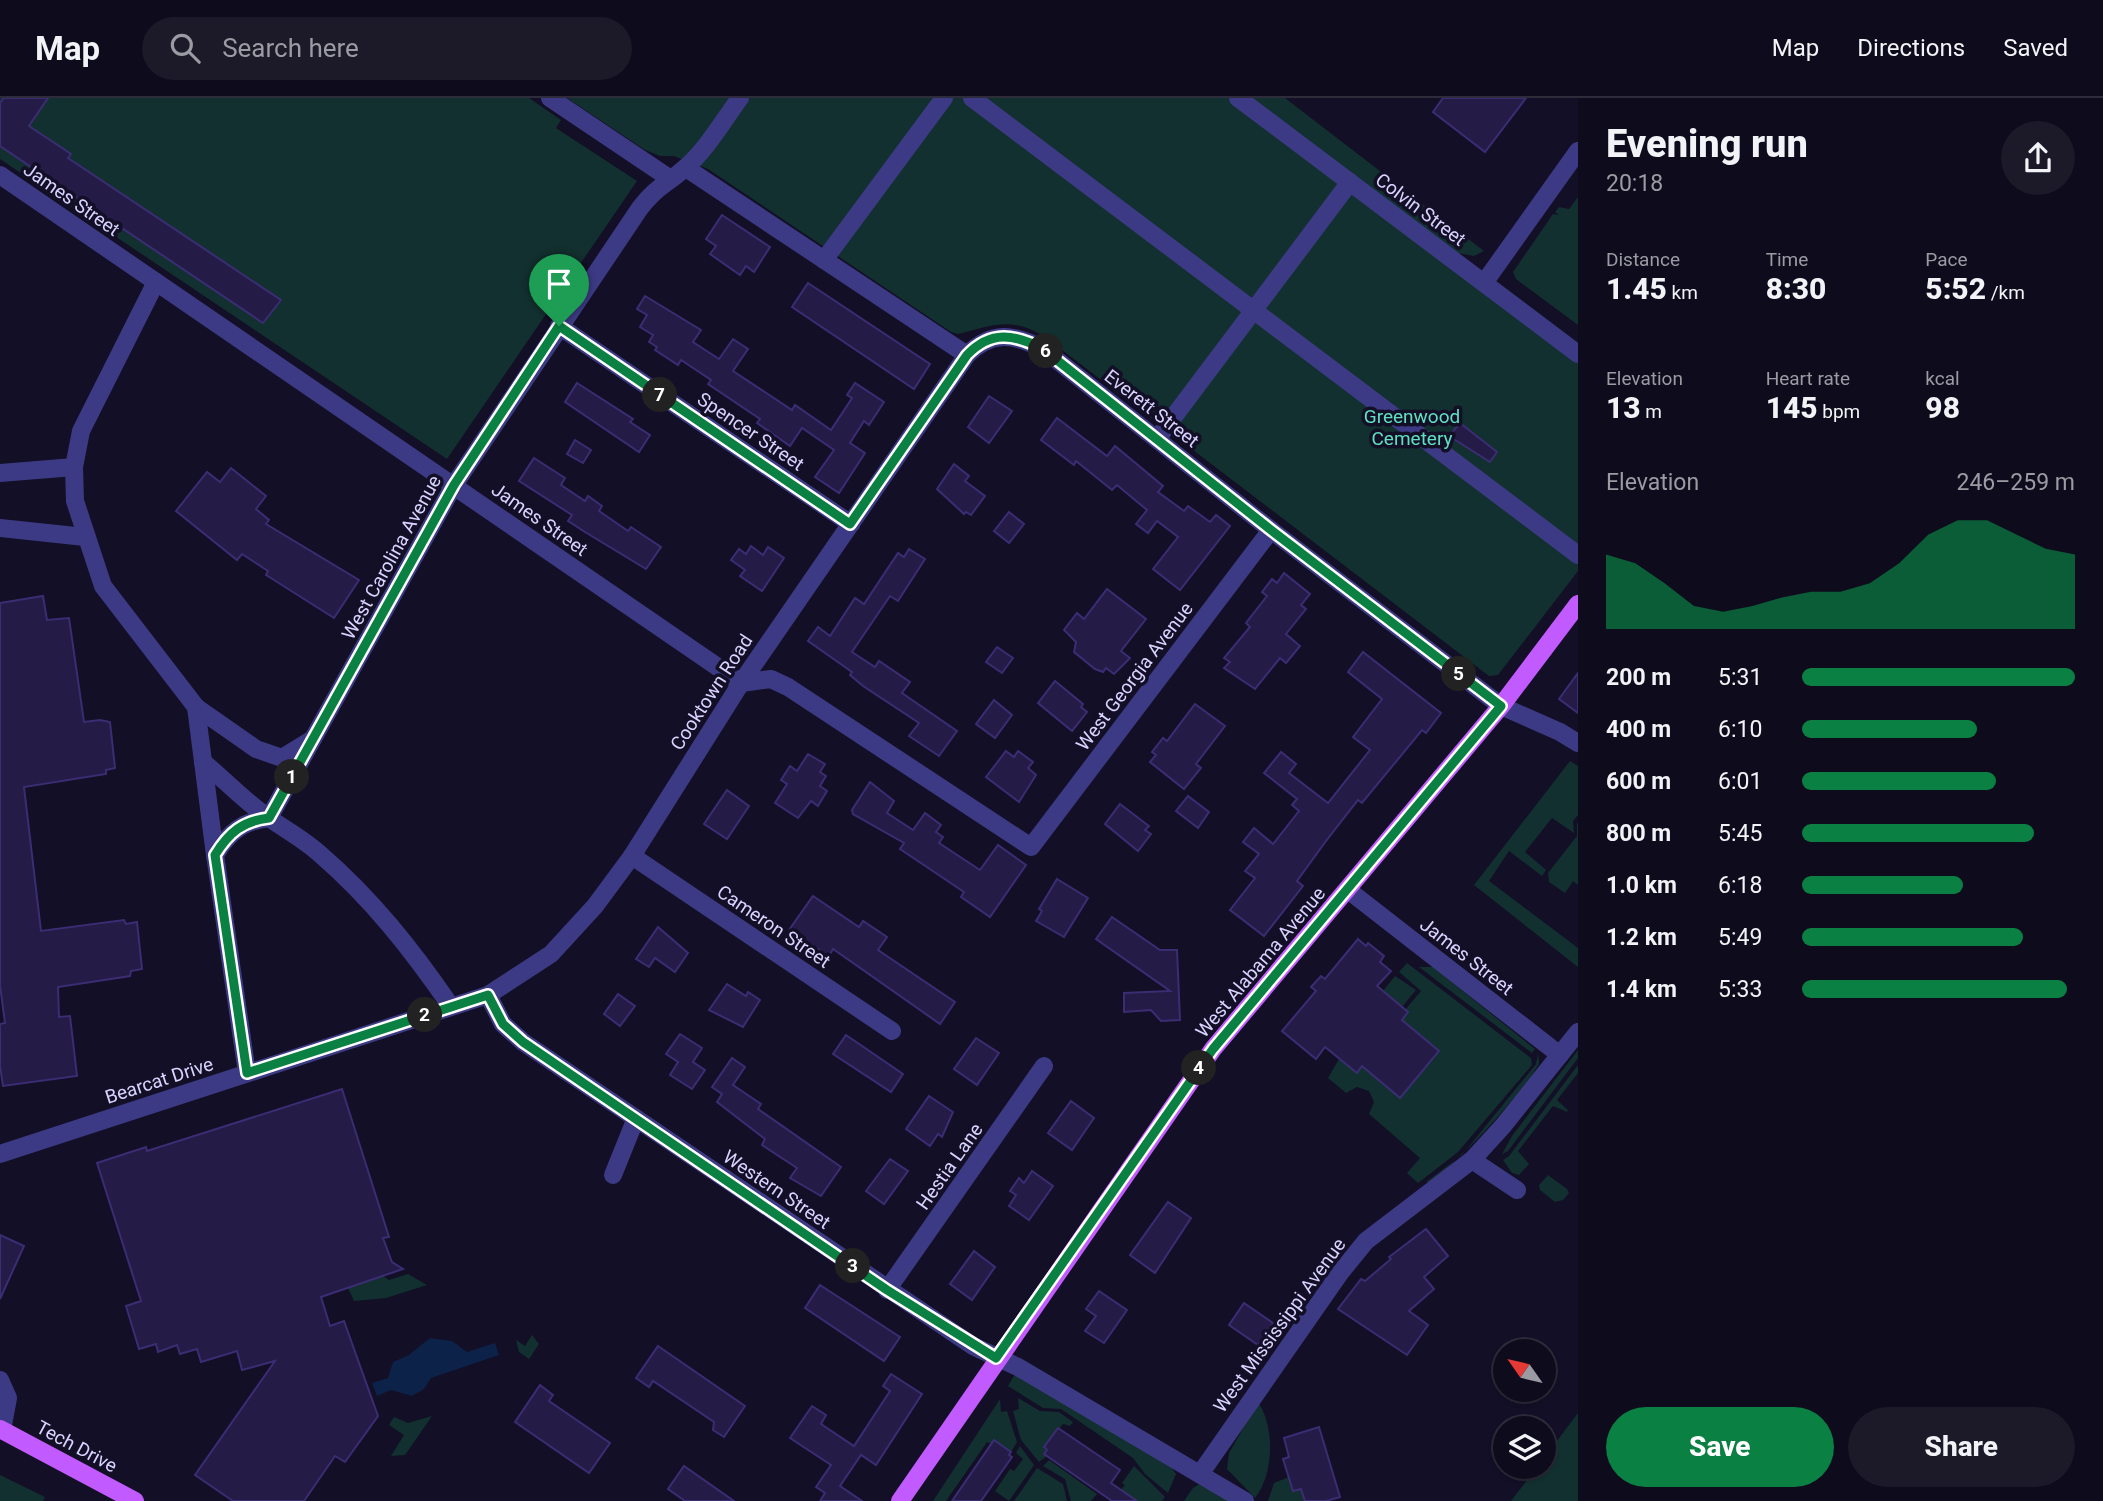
<!DOCTYPE html>
<html lang="en">
<head>
<meta charset="utf-8">
<style>
  :root { --surface:#0e0b1c; --page:#1c1929; --text:#f1f3f6; --muted:#9b9ba3; --line:#2e2b3b; --accent:#0b8043 }
  body { margin:0; font-family:Roboto,sans-serif; background:var(--page); color:var(--text); height:100vh; display:flex; flex-direction:column; font-size:26px; white-space:nowrap }
  * { box-sizing:border-box; margin:0 }
  p { font-size:23px; color:var(--muted) }
  .icon { flex:none; width:38px; height:38px; fill:none; stroke:currentColor; stroke-width:2; stroke-linecap:round; stroke-linejoin:round }
  .map { position:relative; flex:1; overflow:hidden }
  .panel { display:flex; flex-direction:column; background:var(--surface); width:525px }
  .panel>* { flex:none }
  .needle { width:46px; rotate:304deg }
  .tools { position:absolute; left:1493px; top:1241px; display:grid; gap:14px }
  .tools a { display:grid; place-items:center; width:63px; height:63px; border-radius:50%; background:var(--surface); box-shadow:0 2px 5px #0004,0 0 0 2px var(--line); font-size:35px }
  .pin { position:absolute; display:grid; place-items:center; width:60px; height:60px; color:#fff; margin:-72px -30px; border-radius:50% 50% 50% 0; rotate:-45deg; box-shadow:0 0 7px #0007 }
  .pin .icon { rotate:45deg }
  .km { position:absolute; width:35px; height:35px; margin:-18px; border-radius:50%; background:#222; color:#fff; font-size:19px; line-height:35px; text-align:center }
  .round { display:grid; place-items:center; flex:none; width:74px; height:74px; border-radius:37px; background:var(--page) }
  .overview { display:flex; align-items:center; justify-content:space-between; height:119px; padding:0 28px }
  h1 { font-size:38px; font-weight:800; line-height:52px }
  .metrics { display:grid; grid-template-columns:repeat(3,1fr); gap:10px; height:119px; padding:7px 28px }
  .metrics div { display:grid; align-content:center }
  .metrics b { font-size:30px; font-weight:800 }
  .metrics small { font-size:19px; font-weight:400 }
  .metrics p { font-size:19px }
  .chart { height:196px; padding:14px 28px }
  .chart p { display:flex; justify-content:space-between }
  .chart svg { width:100%; height:126px; margin-top:7px; fill:var(--accent); opacity:.7 }
  .button { display:flex; gap:14px; margin-top:auto; padding:14px 28px }
  .button a { flex:1; height:80px; border-radius:42px; background:var(--accent); color:#fff; font-size:28px; font-weight:800; line-height:80px; text-align:center }
  .button a+a { background:var(--page); color:var(--text) }
  ul { padding:0 28px; list-style:none; font-size:23px }
  li { display:grid; grid-template-columns:112px 84px 1fr; align-items:center; height:52px }
  li i { height:18px; border-radius:9px; background:var(--accent) }
  header { display:flex; align-items:center; gap:42px; box-sizing:border-box; height:98px; padding:0 35px; background:var(--surface); border-bottom:2px solid var(--line) }
  header strong { font-size:33px }
  nav { display:flex; gap:38px; margin-inline-start:auto; font-size:24px }
  .search { width:490px; height:63px; background:var(--page); display:flex; align-items:center; gap:18px; box-sizing:border-box; padding:0 24px; border-radius:38px; color:var(--muted); font-size:26px }
  main { display:flex; flex:1; min-height:0 }
  .map>svg:first-child { display:block }
</style>
</head>
<body>
<header>
<strong>Map</strong>
<div class="search"><svg class="icon" aria-label="search" viewBox="0 0 24 24"><circle cx="10" cy="10" r="6"/><path d="M15 15l6 6"/></svg>Search here</div>
<nav><a>Map</a><a>Directions</a><a>Saved</a></nav>
</header>
<main>
<div class="map">
<svg width="1578" height="1403" viewBox="0 0 1578 1403">
  <rect width="100%" height="100%" fill="#130f26"/>
  <g fill="#12302f">
    <path d="M0,0h529l32,22 -5,8 81,53 -190,278 -447,-300z"/>
    <path d="M567,0h664l347,265v208l-80,104 -9,1 -444,-339c-34,-21 -51,-12 -87,-3l-7,-2 -243,-163 -34,-13h-14l-15,-6z"/>
    <path d="M1249,0h36l199,153 -10,5 -16,-3z"/>
    <path d="M1578,99v128l-62,-46 -3,-7 40,-58 6,1 -4,-3 4,-5 10,2z"/>
    <path d="M1570,663l8,5v49l-5,6 1,12 -22,-15 -27,34 21,18 -4,6 -33,-25 -20,30 89,67v19l-104,-82z"/>
    <path d="M1577,725l1,1v61l-5,-4 -8,12 -16,-11 -1,-9 29,-37z"/>
    <path d="M1407,865l124,95 1,7 -74,87 -40,31 -11,-10 13,-15 -51,-44 5,-12 -5,-11 -12,-4 -11,6 -18,-15 11,-19 18,14 5,-7 77,-15 -37,-31 6,-7 -3,-3 16,-19 -22,-19z"/>
    <path d="M1419,869h14l102,82 -3,4z"/>
    <path d="M1395,878l21,14 -14,17 -19,-16z"/>
    <path d="M1578,952v8l-70,93 -6,3 10,-18z"/>
    <path d="M1538,955l1,11 -7,11c-31,40 -62,75 -102,107h-4l36,-27 74,-91z"/>
    <path d="M1578,967v8l-21,27 11,10 -1,2 -14,-6 -35,45 11,13 -10,11 -7,-2 -9,-13 6,-4z"/>
    <path d="M1548,1077l19,14 2,4 -6,7 -8,2 -15,-12 -1,-5z"/>
    <path d="M408,1176l19,11 -41,13 -32,3 -6,-13 35,-12 6,4z"/>
    <path d="M532,1237l7,9 -10,15 -10,-7 -3,-12 9,6z"/>
    <path d="M1015,1276l157,94 4,6 -8,19 -23,-19 -12,-16 -72,-49 -18,-1 -35,-22z"/>
    <path d="M1018,1300l22,13 19,1 14,10 -3,4 -7,-2 -19,23 3,9 -8,6 -18,-22 -8,-29 6,-2z"/>
    <path d="M1000,1301l1,13 6,-1 10,31 -6,10 -16,-11 -4,3 -4,-2 -41,59h-13z"/>
    <path d="M1258,1304c17,25 16,72 -3,96l-28,-29 2,-16z"/>
    <path d="M1578,1315v88h-67l26,-34 7,-1v-8z"/>
    <path d="M432,1318l-27,39 -14,1 13,-21 -15,-10 5,-8 14,6z"/>
    <path d="M1020,1348l14,19 -25,36 -14,-10 15,-22 4,2 9,-12 -7,-6z"/>
    <path d="M1049,1362l48,34 -6,7h-20l-6,-22 -22,-13z"/>
    <path d="M1134,1368l31,31 -3,4h-33l-8,-11 4,-5 -3,-2z"/>
    <path d="M1037,1370l26,16 4,17h-53z"/>
    <path d="M0,1377l45,22 -2,4h-43z"/>
    <path d="M1289,1379l12,12 4,12h-37l6,-18z"/>
    <path d="M1203,1384l29,19h-48l9,-13z"/>
  </g>
  <path fill="#0c2248" d="M430,1240l22,3 15,11 28,-9 4,12 -68,23 -7,11 -12,7 -21,-6 -14,6 -5,-13 16,-5 5,-16 16,-7z"/>
  <g fill="#241b47" stroke="#3b2d73" stroke-width="2">
    <path d="M4,0h44l-19,28 42,28 -3,4 213,142 -18,23 -263,-177v-43z"/>
    <path d="M1443,0h83l-41,54 -52,-40z"/>
    <path d="M722,117l48,32 -16,25 -8,-6 -6,9 -30,-21 6,-8 -10,-7z"/>
    <path d="M808,185l122,81 -16,25 -122,-82z"/>
    <path d="M645,198l56,34 -8,12 26,17 14,-20 15,10 -15,22 59,39 3,-5 36,25 21,-32 -5,-3 8,-12 29,19 -15,23 -5,-4 -14,22 15,10 -26,40 -24,-16 19,-27 -32,-22 -12,18 -33,-23 3,-4 -52,-35 3,-4 -30,-20 -3,5 -23,-15 2,-3 -8,-5 4,-7 -13,-8 7,-12 -10,-6z"/>
    <path d="M577,285l56,36 -3,3 20,13 -11,17 -74,-50z"/>
    <path d="M989,298l23,15 -23,32 -21,-16z"/>
    <path d="M1057,320l50,38 8,-10 48,40 -5,6 26,19 4,-5 22,16 6,-7 14,11 -50,64 -27,-21 25,-32 -21,-16 -9,12 -12,-9 11,-14 -30,-25 -5,5 -36,-29 -2,4 -33,-25z"/>
    <path d="M1460,325l37,29 -7,10 -41,-26z"/>
    <path d="M575,342l16,10 -8,13 -16,-9z"/>
    <path d="M534,360l31,20 -4,7 24,16 3,-5 14,10 -3,5 29,20 3,-4 30,20 -15,22 -61,-37 -17,-11 4,-6 -53,-34z"/>
    <path d="M954,366l15,12 -4,5 20,15 -14,19 -5,-3 -2,2 -27,-25z"/>
    <path d="M231,370l35,28 -10,13 13,11 -3,4 93,56 -25,38 -68,-43 2,-4 -26,-17 -5,6 -61,-49 31,-39 13,10z"/>
    <path d="M1009,414l15,12 -15,19 -15,-12z"/>
    <path d="M751,448l12,9 5,-8 16,11 -22,33 -22,-15 5,-6 -14,-10 8,-11 7,5z"/>
    <path d="M909,451l16,10 -27,42 -8,-5 -38,56 23,15 4,-6 31,21 -8,11 55,38 -18,25 -30,-20 10,-13 -56,-37 -13,-11 2,-3 -44,-31 10,-14 12,9 25,-38 9,6 34,-51 6,4z"/>
    <path d="M1284,475l26,21 -9,11 5,4 -20,25 14,12 -14,17 -6,-5 -25,31 -31,-21 6,-6 -6,-4 26,-31 -4,-4 21,-27 -5,-4 10,-13 5,4z"/>
    <path d="M1107,491l39,30 -25,32 9,7 -16,16 -8,-6 -3,4 -8,-3 -21,-17 2,-10 -12,-12 13,-17 7,6z"/>
    <path d="M43,498l4,24 22,-2 15,104 16,-2 10,2 5,46 -9,2v4l-82,13 17,144 83,-11 2,4 11,-2 5,47 -11,2 -1,5 -72,11 1,30 11,-1 7,60 -74,10 -3,-20v-42l5,-1 -5,-38v-382z"/>
    <path d="M997,549l16,11 -11,15 -16,-11z"/>
    <path d="M1363,554l78,61 -15,20 -4,-3 -60,73 -4,-3 -32,41 -29,40 6,5 -39,50 -34,-26 25,-32 -10,-7 14,-17 -16,-12 11,-14 19,16 26,-33 -7,-6 5,-6 -33,-26 17,-21 15,12 -7,9 39,30 42,-53 -17,-13 29,-38 -34,-27z"/>
    <path d="M1578,575v40l-19,-14z"/>
    <path d="M1055,583l28,23 -2,3 6,5 -15,19 -34,-28z"/>
    <path d="M994,602l18,15 -17,23 -19,-14z"/>
    <path d="M1195,606l30,22 -29,38 5,4 -17,21 -34,-27 6,-7 -4,-3 11,-14 4,3z"/>
    <path d="M1006,653l8,6 4,-6 15,11 -5,6 8,7 -17,27 -33,-25z"/>
    <path d="M808,656l17,10 -5,8 6,4 -6,10 7,5 -9,15 -7,-5 -13,17 -23,-15 12,-19 -6,-4 9,-14 7,5z"/>
    <path d="M870,684l24,19 -7,12 26,17 12,-17 16,12 -5,7 7,5 -4,6 41,27 18,-25 28,20 -36,52 -29,-20 3,-5 -64,-43 4,-6 -51,-29 -1,-4z"/>
    <path d="M727,692l22,16 -22,33 -23,-15z"/>
    <path d="M1188,698l21,16 -11,16 -22,-17z"/>
    <path d="M1120,706l29,22 -4,4 6,4 -13,17 -33,-27z"/>
    <path d="M1057,781l31,19 -24,39 -28,-16 6,-10 -3,-2z"/>
    <path d="M813,798l46,31 4,-6 24,16 -9,13 77,52 -15,22 -107,-75 -4,7 -40,-26z"/>
    <path d="M1112,819l48,33h17l3,70 -19,1 -10,-11 -27,2v-19l46,-2 -74,-52z"/>
    <path d="M658,829l30,26 -13,19 -20,-14 -6,9 -13,-8z"/>
    <path d="M1358,841l8,7 2,-3 16,13 -4,6 11,9 -14,15 31,26 -6,8 37,31 -39,47 -38,-32 -5,7 -32,-26 -9,12 -34,-28 34,-40 -5,-4 10,-11 4,3z"/>
    <path d="M727,886l19,12 2,-4 12,8 -17,27 -34,-17z"/>
    <path d="M618,896l17,12 -15,20 -16,-12z"/>
    <path d="M680,936l22,14 -9,14 12,8 -13,19 -22,-14 8,-13 -12,-8z"/>
    <path d="M846,937l57,39 -12,18 -58,-38z"/>
    <path d="M976,940l23,15 -22,32 -23,-16z"/>
    <path d="M732,960l13,9 -12,18 28,19 -3,5 83,58 -20,29 -31,-18 7,-10 -35,-23 3,-6 -48,-37 5,-8 -10,-7z"/>
    <path d="M342,991l47,148 -6,1 9,24 11,7 -82,28 9,29 14,-5 34,95 -33,46 -10,-6 -31,45h-71l-38,-26 80,-114 -33,9 -5,-19 -36,11 -4,-13 -17,5 -3,-9 -19,7 -2,-8 -17,5 -13,-43 15,-5 -44,-138 49,-16 1,4z"/>
    <path d="M929,998l24,16 -11,25 -4,-3 -8,12 -24,-17z"/>
    <path d="M1071,1003l23,17 -22,32 -24,-17z"/>
    <path d="M890,1061l18,12 -24,33 -18,-13z"/>
    <path d="M1032,1073l21,15 -24,34 -20,-14 7,-11 -6,-4 9,-13 5,5z"/>
    <path d="M1168,1104l23,16 -36,55 -25,-18z"/>
    <path d="M1426,1131l22,27 -24,21 10,12 -25,22 19,14 -21,30 -69,-46 23,-30 4,2 26,-22 -2,-2z"/>
    <path d="M0,1137l24,11 -24,53z"/>
    <path d="M974,1153l21,16 -23,33 -22,-16z"/>
    <path d="M820,1187l80,52 -16,24 -79,-53z"/>
    <path d="M1099,1193l28,19 -23,33 -19,-12 11,-15 -10,-7z"/>
    <path d="M1244,1205l29,20 -15,22 -29,-20z"/>
    <path d="M658,1248l87,60 -21,31 -11,-7 1,-8 -61,-41 -4,6 -13,-9z"/>
    <path d="M891,1276l31,20 -46,71 -15,-10 -21,31 22,15h-42l5,-8 -9,-6 15,-22 -41,-27 22,-32 14,9 -5,9 33,22 36,-55 -7,-5z"/>
    <path d="M540,1287l13,10 -4,6 61,42 -21,30 -74,-51z"/>
    <path d="M1319,1329l21,70 -14,4h-21l-4,-12 -8,2 -10,-32 6,-2 -5,-19z"/>
    <path d="M1058,1330l62,42 -9,13 26,18h-25l-68,-47 3,-4 -3,-3z"/>
    <path d="M994,1342l17,12 -2,3 3,2 -31,44h-29z"/>
    <path d="M684,1368l50,35h-49l-17,-12z"/>
  </g>
  <g fill="none" stroke-linecap="round" stroke-linejoin="round">
    <g stroke="#3d3a85" stroke-width="18">
      <path d="M550,0l119,80"/>
      <path d="M972,0l606,457"/>
      <path d="M1238,0l340,256"/>
      <path d="M686,70l281,187"/>
      <path d="M0,77l741,508 30,-4 17,8 243,160 240,-317"/>
      <path d="M824,162l120,-162"/>
      <path d="M156,184l-75,149 -7,36 1,34 28,85 93,121 19,148"/>
      <path d="M1484,185l94,-132"/>
      <path d="M559,228l292,198"/>
      <path d="M1157,341l193,-257"/>
      <path d="M0,375l74,-6"/>
      <path d="M0,430l85,9"/>
      <path d="M196,609l60,42 26,9 31,-19"/>
      <path d="M203,664c22,18 42,40 66,56 17,12 36,22 52,37 51,44 91,95 129,150"/>
      <path d="M632,758l260,175"/>
      <path d="M1348,792l212,165"/>
      <path d="M488,897l15,29 20,18 450,304 45,21 227,134"/>
      <path d="M247,975l-32,-218c14,-23 28,-34 54,-37l185,-333 186,-277c17,-22 26,-23 45,-40 22,-19 38,-47 55,-70"/>
      <path d="M0,1056l488,-159 63,-41 44,-48 37,-50 109,-173 226,-328c25,-25 47,-21 76,-6l228,181 230,176 59,26 18,11"/>
      <path d="M1472,1062l45,30"/>
      <path d="M613,1077l23,-57"/>
      <path d="M887,1192l157,-224"/>
      <path d="M0,1282l8,18 -6,32"/>
      <path d="M1200,1376l140,-201 26,-32 106,-81 31,-34 75,-94"/>
    </g>
    <g stroke="#c25bff" stroke-width="18">
      <path d="M0,1331l135,72"/>
      <path d="M900,1403l313,-452 288,-343 77,-102"/>
    </g>
  </g>
  <g fill="none" stroke-linecap="round" stroke-linejoin="round">
    <defs>
      <path id="route" d="M559,228l291,198 117,-169c24,-25 47,-21 76,-6l228,181 230,176 -288,343 -217,309 -109,-68 -364,-248 -20,-18 -15,-29 -241,78 -32,-218c14,-23 28,-34 54,-37l185,-333z"/>
    </defs>
    <use href="#route" stroke="#fff" stroke-width="14"/>
    <use href="#route" stroke="#0b8043" stroke-width="9"/>
  </g>
  <g text-anchor="middle" stroke-width="7" stroke-linejoin="round" paint-order="stroke">
    <g font-size="19" fill="#d9d4ff" stroke="#130f26">
      <text transform="translate(72 101) rotate(35)" y="7">James Street</text>
      <text transform="translate(1421 111) rotate(37)" y="7">Colvin Street</text>
      <text transform="translate(1152 310) rotate(38)" y="7">Everett Street</text>
      <text transform="translate(751 333) rotate(34)" y="7">Spencer Street</text>
      <text transform="translate(540 421) rotate(35)" y="7">James Street</text>
      <text transform="translate(391 459) rotate(-61)" y="7">West Carolina Avenue</text>
      <text transform="translate(1134 578) rotate(-53)" y="7">West Georgia Avenue</text>
      <text transform="translate(711 594) rotate(-57)" y="7">Cooktown Road</text>
      <text transform="translate(774 828) rotate(34)" y="7">Cameron Street</text>
      <text transform="translate(1467 858) rotate(38)" y="7">James Street</text>
      <text transform="translate(1260 864) rotate(-50)" y="7">West Alabama Avenue</text>
      <text transform="translate(159 982) rotate(-18)" y="7">Bearcat Drive</text>
      <text transform="translate(949 1068) rotate(-55)" y="7">Hestia Lane</text>
      <text transform="translate(777 1091) rotate(34)" y="7">Western Street</text>
      <text transform="translate(1279 1227) rotate(-54)" y="7">West Mississippi Avenue</text>
      <text transform="translate(77 1348) rotate(28)" y="7">Tech Drive</text>
    </g>
    <g font-size="19" fill="#5fe0c0" stroke="#130f26">
      <text x="1412" y="325">Greenwood<tspan x="1412" dy="22">Cemetery</tspan></text>
    </g>
  </g>
</svg>
<div class="tools">
<a><svg class="needle" viewBox="-14 -14 28 28"><path d="M0-13l5 13h-10z" fill="#e53935"/><path d="M0 13l5-13h-10z" fill="#9b9ba3"/></svg></a>
<a><svg class="icon" aria-label="layers" viewBox="0 0 24 24"><path d="M12 4l9 5-9 5-9-5zM3 14l9 5 9-5"/></svg></a>
</div>
<div class="pin" style="left:559px;top:228px;background:#1e9e55"><svg class="icon" aria-label="arrive" viewBox="0 0 24 24"><path d="M6 21V4h12l-3 4 3 4H6"/></svg></div>
<b class="km" style="left:292px;top:679px">1</b>
<b class="km" style="left:425px;top:917px">2</b>
<b class="km" style="left:853px;top:1168px">3</b>
<b class="km" style="left:1199px;top:970px">4</b>
<b class="km" style="left:1459px;top:576px">5</b>
<b class="km" style="left:1046px;top:253px">6</b>
<b class="km" style="left:660px;top:297px">7</b>
</div>
<section class="panel">
<div class="overview"><div><h1>Evening run</h1><p>20:18</p></div><a class="round"><svg class="icon" aria-label="share" viewBox="0 0 24 24"><path d="M12 15V3M7 8l5-5 5 5M5 13v7h14v-7"/></svg></a></div>
<div class="metrics">
<div><p>Distance</p><b>1.45<small> km</small></b></div>
<div><p>Time</p><b>8:30</b></div>
<div><p>Pace</p><b>5:52<small> /km</small></b></div>
</div>
<div class="metrics">
<div><p>Elevation</p><b>13<small> m</small></b></div>
<div><p>Heart rate</p><b>145<small> bpm</small></b></div>
<div><p>kcal</p><b>98</b></div>
</div>
<div class="chart"><p><span>Elevation</span>246–259 m</p>
<svg viewBox="0 0 160 44" preserveAspectRatio="none"><path d="M0 44V18L10 21L20 28L30 36L40 38L50 36L60 33L70 31L80 31L90 28L100 21L110 11L120 6L130 6L140 11L150 16L160 18V44z"/></svg>
</div>
<ul>
<li><b>200 m</b>5:31<i style="width:100%"></i></li>
<li><b>400 m</b>6:10<i style="width:64%"></i></li>
<li><b>600 m</b>6:01<i style="width:71%"></i></li>
<li><b>800 m</b>5:45<i style="width:85%"></i></li>
<li><b>1.0 km</b>6:18<i style="width:59%"></i></li>
<li><b>1.2 km</b>5:49<i style="width:81%"></i></li>
<li><b>1.4 km</b>5:33<i style="width:97%"></i></li>
</ul>
<div class="button"><a>Save</a><a>Share</a></div>
</section>
</main>
</body>
</html>
